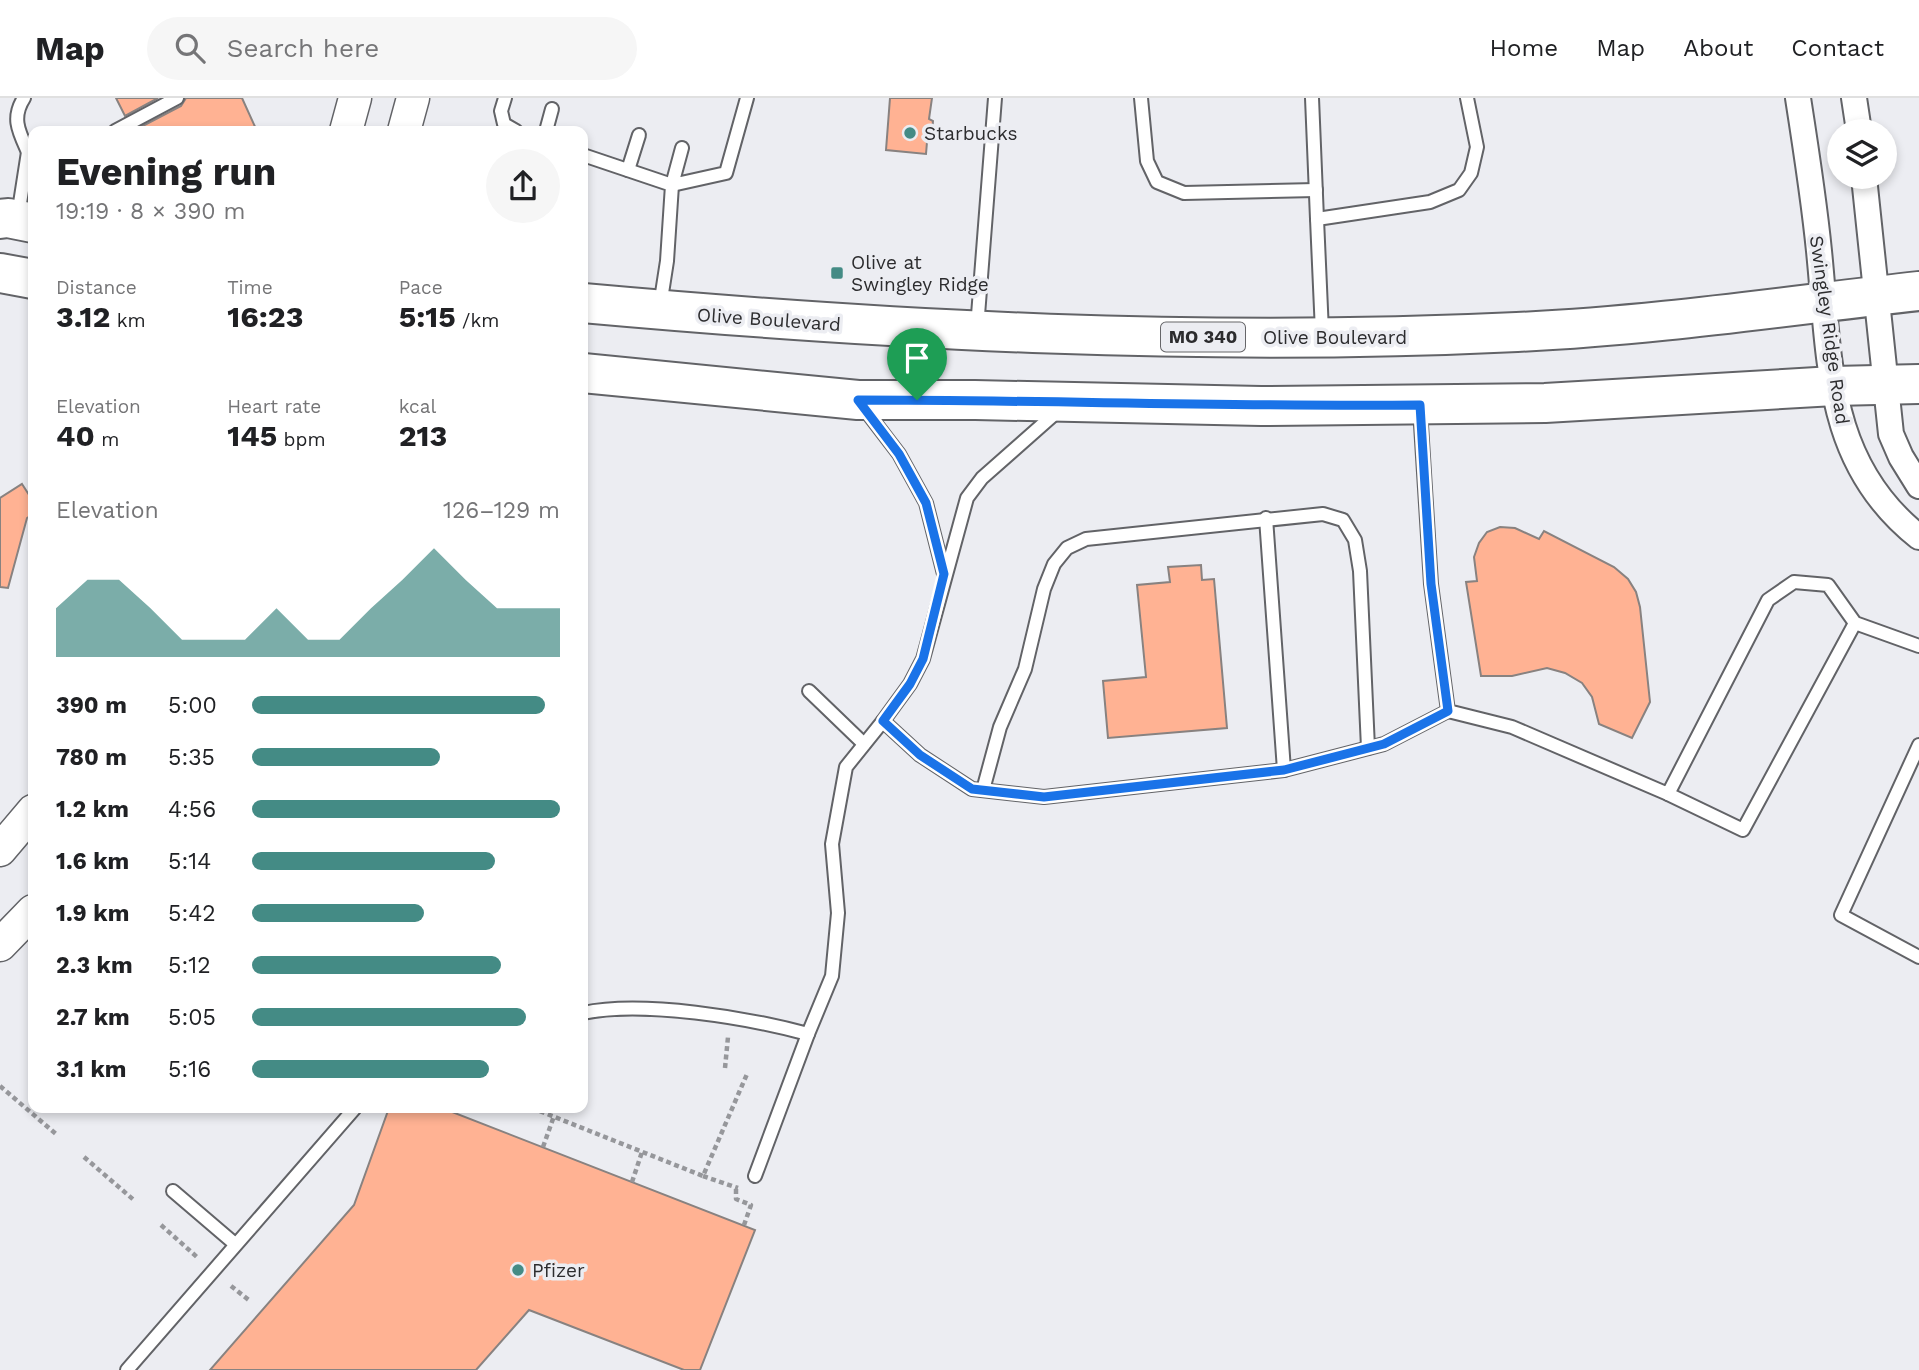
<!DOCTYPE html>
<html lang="en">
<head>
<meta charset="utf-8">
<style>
  :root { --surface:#fff; --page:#f6f6f6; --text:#202124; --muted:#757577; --line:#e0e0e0; --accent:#448b85 }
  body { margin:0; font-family:"Work Sans",sans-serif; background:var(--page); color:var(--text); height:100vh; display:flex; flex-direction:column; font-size:26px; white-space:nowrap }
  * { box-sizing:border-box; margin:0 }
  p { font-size:23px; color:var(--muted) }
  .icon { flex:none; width:38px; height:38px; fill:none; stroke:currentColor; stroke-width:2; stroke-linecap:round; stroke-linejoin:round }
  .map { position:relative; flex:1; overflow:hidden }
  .details { position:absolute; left:28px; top:28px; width:560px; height:987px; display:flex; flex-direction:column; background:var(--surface); border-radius:14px; box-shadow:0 4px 10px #0003 }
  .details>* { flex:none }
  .fabs { position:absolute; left:1827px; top:21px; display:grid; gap:14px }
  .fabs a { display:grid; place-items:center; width:70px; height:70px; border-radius:50%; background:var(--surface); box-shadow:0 4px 10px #0003; font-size:35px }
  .pin { position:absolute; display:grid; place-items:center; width:60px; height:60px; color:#fff; margin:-72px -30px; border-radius:50% 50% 50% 0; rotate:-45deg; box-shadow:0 0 7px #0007 }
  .pin .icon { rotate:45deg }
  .round { display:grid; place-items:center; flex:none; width:74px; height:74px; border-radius:37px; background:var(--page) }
  .summary { display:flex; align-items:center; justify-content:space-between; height:119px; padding:0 28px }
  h1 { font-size:38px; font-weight:700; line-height:52px }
  .figures { display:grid; grid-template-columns:repeat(3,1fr); gap:10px; height:119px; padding:7px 28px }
  .figures div { display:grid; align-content:center }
  .figures b { font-size:30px; font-weight:700 }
  .figures small { font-size:19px; font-weight:400 }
  .figures p { font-size:19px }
  .chart { height:196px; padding:14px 28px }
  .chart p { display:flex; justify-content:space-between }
  .chart svg { width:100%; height:126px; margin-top:7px; fill:var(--accent); opacity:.7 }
  ul { padding:0 28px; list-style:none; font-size:23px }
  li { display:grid; grid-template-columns:112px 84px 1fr; align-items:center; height:52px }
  li i { height:18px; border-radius:9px; background:var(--accent) }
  header { display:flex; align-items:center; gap:42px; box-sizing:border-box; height:98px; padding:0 35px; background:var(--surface); border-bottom:2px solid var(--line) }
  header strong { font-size:33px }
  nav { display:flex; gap:38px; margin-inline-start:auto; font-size:24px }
  .search { width:490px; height:63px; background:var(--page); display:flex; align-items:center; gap:18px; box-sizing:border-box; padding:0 24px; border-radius:38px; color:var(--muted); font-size:26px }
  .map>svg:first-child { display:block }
</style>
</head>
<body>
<header>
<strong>Map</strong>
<div class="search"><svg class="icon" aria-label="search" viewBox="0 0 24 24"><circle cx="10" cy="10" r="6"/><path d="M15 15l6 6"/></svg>Search here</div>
<nav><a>Home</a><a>Map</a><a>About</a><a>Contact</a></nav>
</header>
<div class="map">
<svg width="1919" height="1272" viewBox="0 0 1919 1272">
  <rect width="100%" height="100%" fill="#ecedf2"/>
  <g fill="#ffb293" stroke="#888280" stroke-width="2">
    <path d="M116,0h42l-33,18z"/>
    <path d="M186,0h56l15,33h-124l48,-25z"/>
    <path d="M890,0h42l-3,21 4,2 -2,21h-4l-1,12 -40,-4z"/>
    <path d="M22,386l11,17v13l-6,4 -19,70 -8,-1v-89z"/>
    <path d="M1500,429l15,1 24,11 5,-8 70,36 14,12 8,13 4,15 10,95 -18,36 -33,-14 -7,-27 -10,-14 -17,-10 -18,-5 -35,8h-31l-15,-94 11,-1 -3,-24 5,-14 8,-11z"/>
    <path d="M1201,467l1,15 12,-1 13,149 -119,10 -5,-57 43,-4 -9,-92 33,-3 -2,-15z"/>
    <path d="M389,1010h53l313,122 -55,140h-16l-155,-60 -53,60h-266l144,-165z"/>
  </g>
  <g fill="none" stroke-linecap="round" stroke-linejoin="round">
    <defs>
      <g id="service">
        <path d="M24,0c-13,20 -5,34 4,54"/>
        <path d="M505,0l-4,13 3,13 12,7"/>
        <path d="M1141,0l6,63 10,21 27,11 132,-3"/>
        <path d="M1312,0l5,121"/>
        <path d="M115,33l62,-33"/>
        <path d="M546,33l6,-22"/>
        <path d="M682,50l-10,37 54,-12 21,-75"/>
        <path d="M583,57l89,30 -5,76 -7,45"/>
        <path d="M628,72l11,-35"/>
        <path d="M18,118l10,-64h5"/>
        <path d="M977,230l18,-230"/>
        <path d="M1322,234l-5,-113 113,-17 29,-12 12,-17 6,-26 -10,-49"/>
        <path d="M863,309l36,47 27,49 18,71"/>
        <path d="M1420,311l11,175 17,127 64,16 156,67 100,-194 26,-18 34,3 27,38 64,23"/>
        <path d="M1059,312l-77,68 -15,20 -44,161 -13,25 -27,37 37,34 52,34 72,8 240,-27 100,-26 64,-33"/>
        <path d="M1266,420l18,252"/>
        <path d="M809,593l55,53"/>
        <path d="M1919,647l-78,170 78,42"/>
        <path d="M983,692l17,-63 25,-58 19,-80 10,-25 13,-16 19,-9 237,-25 20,6 12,20 5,31 8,177"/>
        <path d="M1668,696l75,36 112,-207"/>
        <path d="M583,915c59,-13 166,5 225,21l24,-58 6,-63 -6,-69 14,-77 37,-46"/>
        <path d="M755,1078l53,-142"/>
        <path d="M173,1093l62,53"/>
        <path d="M127,1272l228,-262"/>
      </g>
      <g id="minor">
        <path d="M1798,0c8,51 16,102 21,153 11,108 6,212 100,286"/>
        <path d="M1854,0l5,33"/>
        <path d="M1864,79l27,257 10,23 18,29"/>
      </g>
      <g id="tertiary">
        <path d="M346,33l9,-33"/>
        <path d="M404,33l9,-33"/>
        <path d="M0,752l33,-39"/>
        <path d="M0,847l33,-34"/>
      </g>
      <g id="primary">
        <path d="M0,121l8,-1 25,5"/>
        <path d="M0,175l33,6"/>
        <path d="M583,205c311,28 622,44 934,29 135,-6 268,-26 402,-41"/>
        <path d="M583,275l275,27h117l286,6 284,-3 289,-17 85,-2"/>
      </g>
    </defs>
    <use href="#service" stroke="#626367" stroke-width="16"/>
    <use href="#minor" stroke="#626367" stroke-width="28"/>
    <use href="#tertiary" stroke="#626367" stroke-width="35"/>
    <use href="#primary" stroke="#626367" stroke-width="42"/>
    <g stroke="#96979b" stroke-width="4.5" stroke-dasharray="5 3.5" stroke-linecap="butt">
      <path d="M725,970l3,-31"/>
      <path d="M0,988l56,48"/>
      <path d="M532,1010l171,68 44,-102"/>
      <path d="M543,1049l11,-31"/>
      <path d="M84,1059l51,44"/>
      <path d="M703,1078l35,12"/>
      <path d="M632,1084l10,-30"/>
      <path d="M736,1091v10l15,6 -7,20"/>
      <path d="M161,1127l36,32"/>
      <path d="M231,1188l19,15"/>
    </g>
    <use href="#service" stroke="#fff" stroke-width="12"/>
    <use href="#minor" stroke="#fff" stroke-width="24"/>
    <use href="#tertiary" stroke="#fff" stroke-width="32"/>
    <use href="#primary" stroke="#fff" stroke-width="38"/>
  </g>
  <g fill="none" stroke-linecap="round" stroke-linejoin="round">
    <defs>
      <path id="route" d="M858,302c187,0 375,7 562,5l11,179 17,127 -64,33 -100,26 -240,27 -72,-8 -52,-34 -37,-34 27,-37 13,-25 21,-85 -18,-71 -27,-49z"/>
    </defs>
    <use href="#route" stroke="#fff" stroke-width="14"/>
    <use href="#route" stroke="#1a73e8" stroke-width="9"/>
  </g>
  <g fill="#448b85" stroke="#ecedf2" stroke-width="2.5">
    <circle cx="910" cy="35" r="7"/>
    <rect x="830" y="168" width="14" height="14" rx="3.5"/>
    <circle cx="518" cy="1172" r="7"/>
  </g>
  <g text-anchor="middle" stroke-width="7" stroke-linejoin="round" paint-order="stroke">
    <rect fill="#ecedf2" stroke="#666669" stroke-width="2" x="1161" y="224.5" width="84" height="29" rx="5"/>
    <g font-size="18" font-weight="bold" fill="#2c2c2e">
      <text x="1203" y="245">MO 340</text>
    </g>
    <g font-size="19" fill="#2c2c2e" stroke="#ecedf2" text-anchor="start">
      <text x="924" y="42">Starbucks</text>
      <text x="851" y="171">Olive at<tspan x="851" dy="22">Swingley Ridge</tspan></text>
      <text x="532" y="1179">Pfizer</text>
    </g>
    <g font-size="19" fill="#2c2c2e" stroke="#ecedf2">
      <text transform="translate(769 221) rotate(4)" y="7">Olive Boulevard</text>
      <text transform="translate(1830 232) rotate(82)" y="7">Swingley Ridge Road</text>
      <text x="1335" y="246">Olive Boulevard</text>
    </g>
  </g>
</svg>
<div class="fabs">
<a><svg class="icon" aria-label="layers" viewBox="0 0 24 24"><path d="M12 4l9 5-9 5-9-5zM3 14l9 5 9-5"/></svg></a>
</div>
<div class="pin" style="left:917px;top:302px;background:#1e9e55"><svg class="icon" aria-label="arrive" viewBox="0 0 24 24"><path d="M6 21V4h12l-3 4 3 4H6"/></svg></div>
<section class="details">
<div class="summary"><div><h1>Evening run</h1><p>19:19 · 8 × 390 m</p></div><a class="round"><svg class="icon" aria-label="share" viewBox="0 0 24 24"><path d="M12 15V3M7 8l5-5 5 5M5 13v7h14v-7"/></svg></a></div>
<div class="figures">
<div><p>Distance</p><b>3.12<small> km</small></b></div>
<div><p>Time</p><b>16:23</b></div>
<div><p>Pace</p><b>5:15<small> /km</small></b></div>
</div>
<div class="figures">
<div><p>Elevation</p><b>40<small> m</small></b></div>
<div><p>Heart rate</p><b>145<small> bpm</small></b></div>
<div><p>kcal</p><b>213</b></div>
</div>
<div class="chart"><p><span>Elevation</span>126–129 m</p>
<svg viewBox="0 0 160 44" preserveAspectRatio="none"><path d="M0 44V27L10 17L20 17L30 27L40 38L50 38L60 38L70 27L80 38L90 38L100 27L110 17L120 6L130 17L140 27L150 27L160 27V44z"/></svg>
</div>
<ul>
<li><b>390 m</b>5:00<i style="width:95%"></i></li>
<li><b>780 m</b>5:35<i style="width:61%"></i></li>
<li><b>1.2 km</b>4:56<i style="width:100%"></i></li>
<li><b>1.6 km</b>5:14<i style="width:79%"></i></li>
<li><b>1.9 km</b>5:42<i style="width:56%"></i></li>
<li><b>2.3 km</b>5:12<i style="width:81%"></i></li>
<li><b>2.7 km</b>5:05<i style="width:89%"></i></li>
<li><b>3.1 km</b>5:16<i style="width:77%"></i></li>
</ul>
</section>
</div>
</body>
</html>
